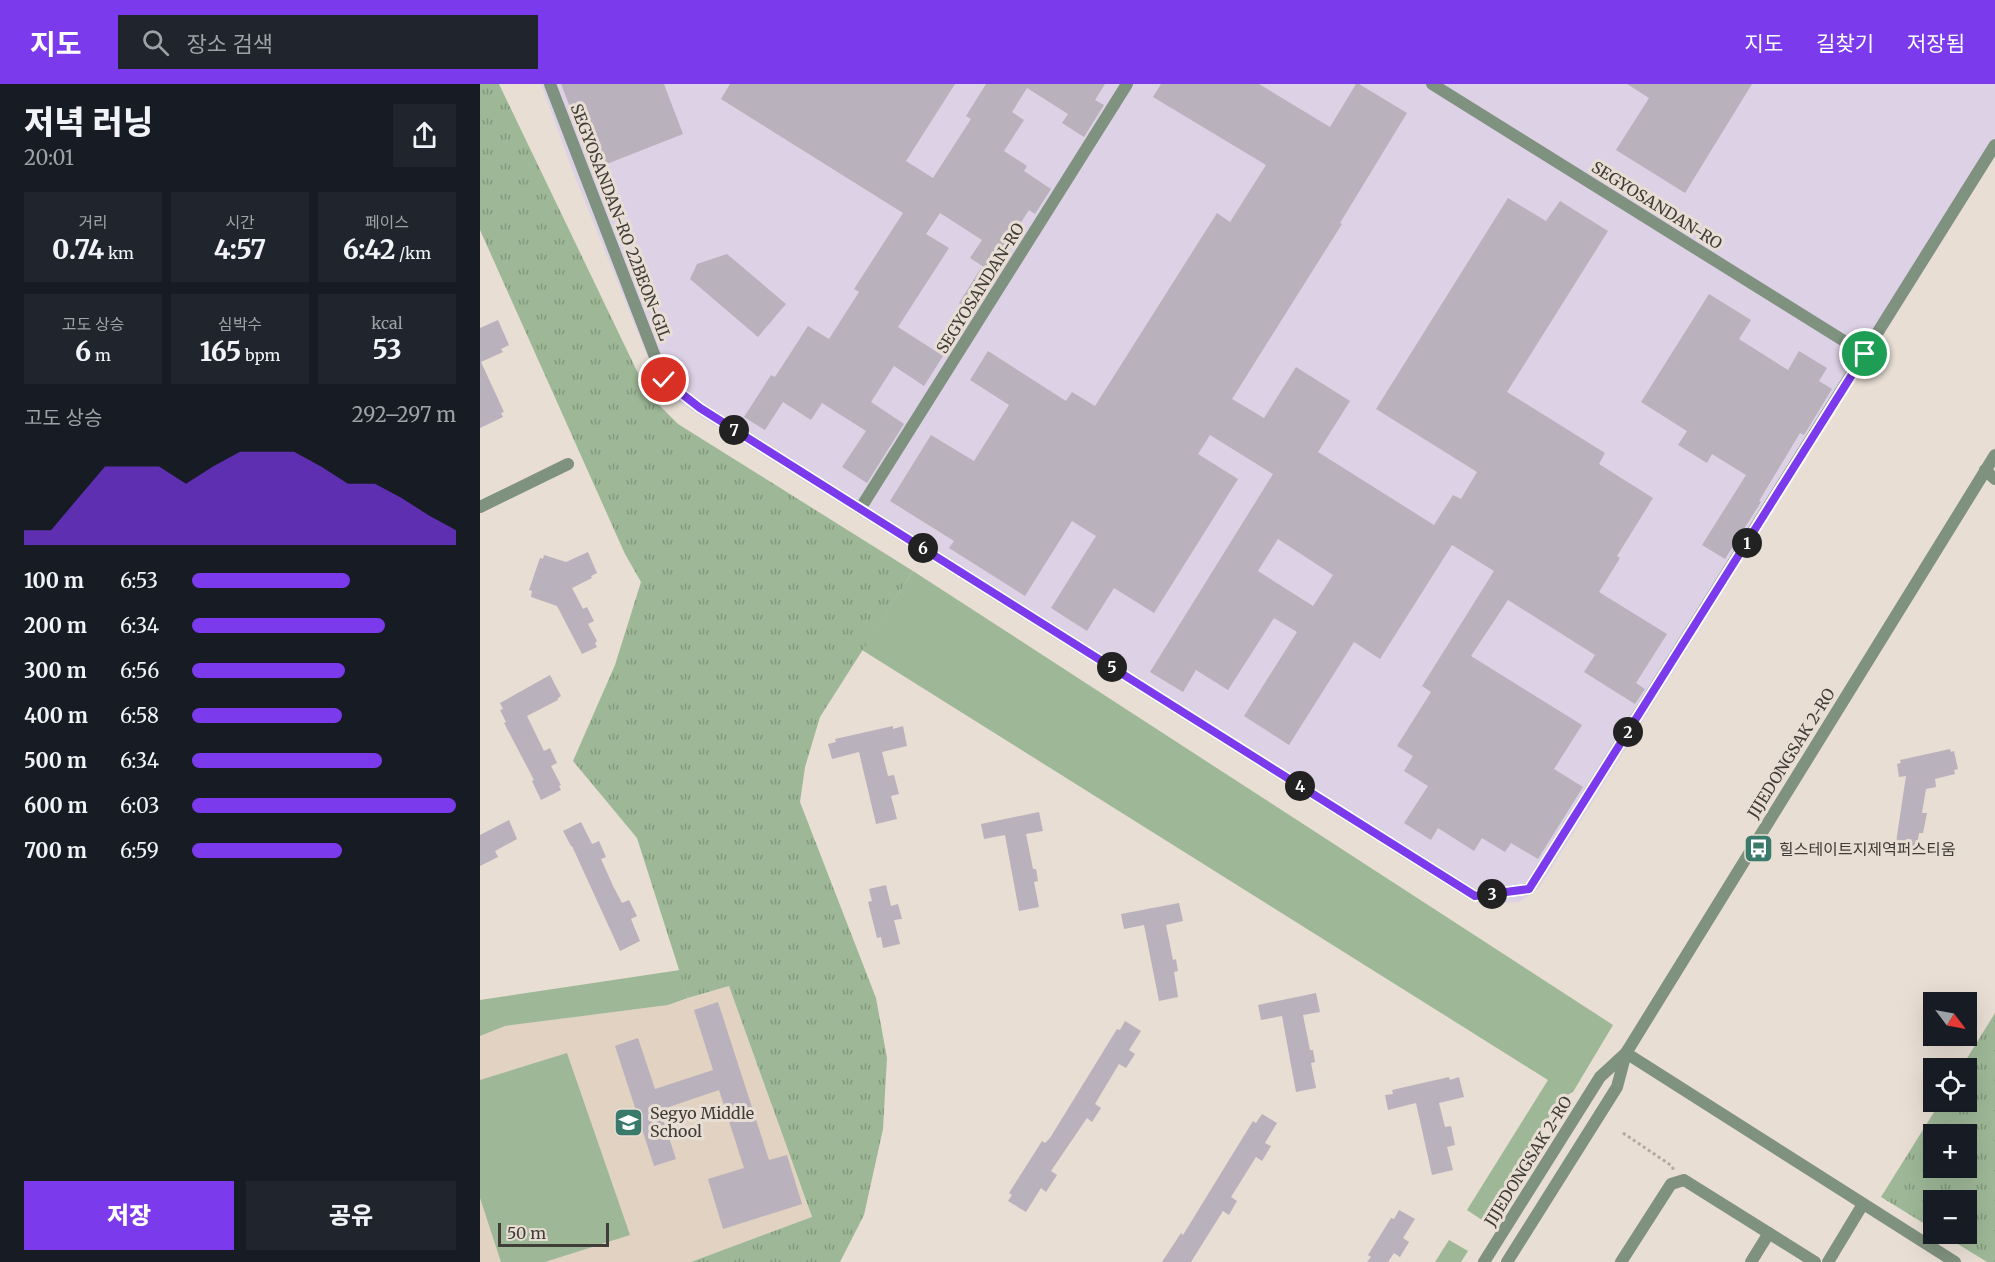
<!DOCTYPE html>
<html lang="ko">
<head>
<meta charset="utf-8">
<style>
  :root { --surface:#171b24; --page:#20242c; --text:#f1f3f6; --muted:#9ea1a6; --accent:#7c3aed }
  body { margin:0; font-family:Merriweather,"Noto Sans KR",serif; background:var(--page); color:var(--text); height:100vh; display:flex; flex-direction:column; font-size:22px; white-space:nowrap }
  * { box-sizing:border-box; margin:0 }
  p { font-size:20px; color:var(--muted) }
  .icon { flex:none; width:33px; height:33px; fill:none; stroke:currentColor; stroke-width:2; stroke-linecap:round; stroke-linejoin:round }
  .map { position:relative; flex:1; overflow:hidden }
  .drawer { display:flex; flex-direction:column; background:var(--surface); width:480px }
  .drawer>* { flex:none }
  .needle { width:39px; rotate:122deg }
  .controls { position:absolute; left:1443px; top:908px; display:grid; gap:12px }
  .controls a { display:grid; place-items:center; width:54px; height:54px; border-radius:0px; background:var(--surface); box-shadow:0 6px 24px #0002; font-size:30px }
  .scale { position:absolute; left:18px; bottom:15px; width:111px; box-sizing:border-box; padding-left:6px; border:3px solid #403c37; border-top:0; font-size:16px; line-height:21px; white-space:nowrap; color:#403c37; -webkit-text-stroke:4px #e8ded4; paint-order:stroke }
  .pin { position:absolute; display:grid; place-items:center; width:51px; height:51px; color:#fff; margin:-26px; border:3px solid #fff; border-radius:50%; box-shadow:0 2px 6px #0007 }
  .km { position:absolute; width:30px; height:30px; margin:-15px; border-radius:50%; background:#222; color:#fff; font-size:16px; line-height:30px; text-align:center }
  .round { display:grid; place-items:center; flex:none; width:63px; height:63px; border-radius:0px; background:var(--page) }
  .overview { display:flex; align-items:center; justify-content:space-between; height:102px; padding:0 24px }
  h1 { font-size:33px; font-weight:800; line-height:45px }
  .figures { display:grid; grid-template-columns:repeat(3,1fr); gap:9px; height:102px; padding:6px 24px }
  .figures div { display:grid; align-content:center; border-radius:0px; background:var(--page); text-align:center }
  .figures b { font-size:26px; font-weight:800 }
  .figures small { font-size:16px; font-weight:400 }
  .figures p { font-size:16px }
  .chart { height:168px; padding:12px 24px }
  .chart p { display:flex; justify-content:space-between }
  .chart svg { width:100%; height:108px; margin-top:6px; fill:var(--accent); opacity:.7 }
  .action { display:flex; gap:12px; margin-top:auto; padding:12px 24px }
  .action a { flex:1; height:69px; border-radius:0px; background:var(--accent); color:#fff; font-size:24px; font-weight:800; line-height:69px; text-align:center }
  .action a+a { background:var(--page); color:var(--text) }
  ul { padding:0 24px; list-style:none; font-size:20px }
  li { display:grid; grid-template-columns:96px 72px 1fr; align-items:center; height:45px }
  li i { height:15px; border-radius:8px; background:var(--accent) }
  header { display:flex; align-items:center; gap:36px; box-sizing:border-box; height:84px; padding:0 30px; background:var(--accent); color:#fff }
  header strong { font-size:28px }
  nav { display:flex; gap:33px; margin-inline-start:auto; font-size:21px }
  .search { width:420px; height:54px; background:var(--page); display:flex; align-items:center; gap:15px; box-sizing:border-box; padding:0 21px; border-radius:0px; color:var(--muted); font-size:22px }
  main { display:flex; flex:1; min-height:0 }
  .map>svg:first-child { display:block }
</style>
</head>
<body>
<header>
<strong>지도</strong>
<div class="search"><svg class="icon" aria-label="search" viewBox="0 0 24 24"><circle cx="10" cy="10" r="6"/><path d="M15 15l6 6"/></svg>장소 검색</div>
<nav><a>지도</a><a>길찾기</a><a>저장됨</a></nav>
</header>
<main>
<section class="drawer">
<div class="overview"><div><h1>저녁 러닝</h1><p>20:01</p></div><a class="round"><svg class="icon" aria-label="share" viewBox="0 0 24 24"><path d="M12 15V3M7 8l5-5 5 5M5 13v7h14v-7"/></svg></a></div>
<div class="figures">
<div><p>거리</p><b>0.74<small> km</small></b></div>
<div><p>시간</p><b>4:57</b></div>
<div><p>페이스</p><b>6:42<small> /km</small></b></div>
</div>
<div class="figures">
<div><p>고도 상승</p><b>6<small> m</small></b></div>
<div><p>심박수</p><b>165<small> bpm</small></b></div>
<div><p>kcal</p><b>53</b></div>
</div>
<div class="chart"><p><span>고도 상승</span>292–297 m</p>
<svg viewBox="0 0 160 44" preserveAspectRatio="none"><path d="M0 44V38L10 38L20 25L30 12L40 12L50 12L60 19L70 12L80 6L90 6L100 6L110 12L120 19L130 19L140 25L150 32L160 38V44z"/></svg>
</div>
<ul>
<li><b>100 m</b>6:53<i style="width:60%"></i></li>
<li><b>200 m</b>6:34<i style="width:73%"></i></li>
<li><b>300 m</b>6:56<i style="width:58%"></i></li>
<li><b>400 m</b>6:58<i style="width:57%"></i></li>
<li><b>500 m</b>6:34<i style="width:72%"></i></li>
<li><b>600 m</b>6:03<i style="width:100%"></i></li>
<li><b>700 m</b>6:59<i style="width:57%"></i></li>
</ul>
<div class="action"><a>저장</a><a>공유</a></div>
</section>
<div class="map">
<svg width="1515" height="1178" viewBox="0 0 1515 1178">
  <defs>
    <pattern id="park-tufts" width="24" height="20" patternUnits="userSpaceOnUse" patternTransform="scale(1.5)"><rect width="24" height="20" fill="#9eb897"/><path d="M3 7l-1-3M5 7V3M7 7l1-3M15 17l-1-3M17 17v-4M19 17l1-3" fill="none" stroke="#82977c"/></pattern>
  </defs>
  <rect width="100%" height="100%" fill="#e8ded4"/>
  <path fill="#ddd1e5" d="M61,0h1454v72l-456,732 -20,14 -39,2 -785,-491 -26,-18 -23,-42 -74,-184z"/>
  <path fill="#e1d2c2" d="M249,902l83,232 -121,44h-211v-226l25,-10 163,-21z"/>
  <g fill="#9eb897">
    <path d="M433,487l700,454 -40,67 -13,7 -75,123 -18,-12 81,-130 -686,-430z"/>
    <path d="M200,886l8,28 -20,7 -163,21 -25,10v-36z"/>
    <path d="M87,969l63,182 -85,27h-44l-21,-64v-118z"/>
    <path d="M969,1156l19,11 -7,11h-26z"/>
  </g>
  <g fill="url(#park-tufts)" fill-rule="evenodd">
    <path d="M0,0h19l149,310 30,30 235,147 -93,146 -15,50 -5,35 76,196 11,60 -4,71 -19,86 -24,47h-149l121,-45 -83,-231 -41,12 -51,-160 -64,-77 42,-96 26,-83 -16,-28 -145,-324z"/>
    <path d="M1515,929v249h-8l-47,-29h26v-33h-32l-1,29 -52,-32 60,-96h25v-33h-5zM1454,1050h32v33h-32z"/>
  </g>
  <g fill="#b9b1bc" fill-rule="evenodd">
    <path d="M81,0h103l19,50 -89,35z"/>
    <path d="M250,0h225l-49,77 27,17 38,-59 -5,-3 20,-32h119l-10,16 9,5 -20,32 -22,-14 6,-9 -41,-26 -15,24 12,8 -20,31 23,15 -3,5 27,18 -16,25 -6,-4 -39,61 -20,-13 12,-18 -42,-27 -14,21 23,14 -51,79 45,29 -19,30 -30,-20 -23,36 33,22 -37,59 -25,-16 24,-36 -44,-28 -11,17 -28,-18 -18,28 -21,-13 27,-42 4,2 33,-51 21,13 30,-47 -5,-3 49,-76 -182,-114z"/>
    <path d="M681,0h98l71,43 26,-43h3l48,29 -67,110 2,1 -110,175 32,19 32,-51 54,34 -32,51 116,73 19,-30 8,4 16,-27 -101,-63 132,-211 38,23 14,-20 48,30 -101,161 98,61 -6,11 54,34 -36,58 3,2 -21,34 68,42 -31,49 9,6 -10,15 -51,-32 11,-17 -87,-55 -37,56 111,69 -28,44 29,18 -45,72 -27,-16 -6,9 -23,-14 -8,13 -36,-23 -7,12 -27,-17 24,-37 -24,-15 9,-15 -16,-10 34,-54 -9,-6 72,-115 -42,-26 -72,114 -26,-17 -65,103 -45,-29 53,-84 -23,-14 -46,72 -32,-20 -13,22 -33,-20 123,-198 -63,-39 -12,19 40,25 -84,134 -40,-25 -27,43 -36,-23 45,-72 -24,-15 -47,75 -76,-48 5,-7 -64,-40 41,-66 43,26 35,-56 -39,-25 18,-29 78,50 6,-9 23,14 122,-193 13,9 36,-57 -113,-68zM798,455l55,36 -20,31 -55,-35z"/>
    <path d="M1147,0h125l-67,109 -69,-43 33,-52z"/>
    <path d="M247,170l59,50 -28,33 -68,-58 7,-15z"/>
    <path d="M501,184l15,10 -22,34 -15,-9z"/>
    <path d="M1229,210l42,26 -12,19 49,31 11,-19 28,17 -8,13 13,8 -28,46 -4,-2 -41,68 2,1 -36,57 -23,-14 44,-70 -34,-21 -5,9 -29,-18 9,-14 -46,-29z"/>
    <path d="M18,236l11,25 -8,4 2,3 -22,10 23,50 -3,1 2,4 -23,11v-100z"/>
    <path d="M108,468l9,21 -6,3 1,2 -20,10 11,21 4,-2 7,14 -6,3 9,17 -2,2 2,4 -15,7 -25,-48 -26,-9 1,-6 -3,-1 11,-32 3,1 1,-4 22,7z"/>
    <path d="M70,591l11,21 -3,2v2l-31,16 17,35 6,-3 7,15 -6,3 10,19 -2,1 2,4 -20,10 -9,-19 2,-1 -30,-57 2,-1 -6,-12 3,-1 -3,-6z"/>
    <path d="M413,642v3l10,-3 4,20 -25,6 6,24 6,-1 5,19 -8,2 6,23 -21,5 -17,-72 -27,7 -4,-15 8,-2 -1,-3z"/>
    <path d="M1470,665l1,3 3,-1 4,18 -4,1 1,4 -20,5 1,8 -10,2 -4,24h5l-4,20h-4l-3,19 -21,-3 11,-73 -7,1 -2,-13 4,-1 -1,-3z"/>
    <path d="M559,728l4,19 -17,3 7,35h3l2,12 -4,1 5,25 -20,4 -14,-76 -21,4 -3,-15z"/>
    <path d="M29,736l8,19 -22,12 3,6 -18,9v-31z"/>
    <path d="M101,738l11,22 7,-3 7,16 -5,2 12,27 9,17 7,-3 8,16 -6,3 9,22 -20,10 -48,-105h-1l-8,-15z"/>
    <path d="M406,801l5,21 7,-2 4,15 -8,1 6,24 -17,4 -2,-11 -4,1 -9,-36 4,-1 -3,-12z"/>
    <path d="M699,819l4,18 -17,4 7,35 3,-1 2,12 -4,1 4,25 -19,4 -15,-76 -20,4 -3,-15z"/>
    <path d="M836,909l4,19 -17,3 7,35h3l2,12 -4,1 5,25 -20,4 -14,-76 -21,4 -3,-15z"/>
    <path d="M238,918l51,158 18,-5 15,49 -79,25 -15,-50 36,-11 -25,-78 -59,20 16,49 -22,7 -39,-120 23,-8 17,51 58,-19 -19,-60z"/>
    <path d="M645,937l16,10 -12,19 6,4 -9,14 -7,-4 -24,40 6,4 -9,14 -5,-4 -36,53 6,4 -11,17 -5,-4 -15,24 -18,-11 4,-6 -3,-2 33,-52 3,2 5,-5 67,-109 3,1z"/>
    <path d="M969,993l1,3 9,-3 5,20 -25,6 6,24 6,-1 4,19 -8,2 6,23 -21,5 -16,-72 -28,7 -3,-15 8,-1 -1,-4z"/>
    <path d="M782,1030l15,9 -12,20 6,3 -9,15 -6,-4 -25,40 6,4 -8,14 -6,-4 -32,51h-29l19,-29 2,2 70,-114 3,2z"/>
    <path d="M919,1126l16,9 -12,19 6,4 -9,15 -6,-4 -6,9h-21l4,-5 -3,-2 23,-37 3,1z"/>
  </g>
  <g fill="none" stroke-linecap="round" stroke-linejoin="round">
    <path stroke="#b2aaa2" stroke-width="3" stroke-dasharray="3 3" stroke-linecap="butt" d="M1143,1049l49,33 2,5"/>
    <path stroke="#7f917f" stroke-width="12" d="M0,423l88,-43"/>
    <g stroke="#7f917f" stroke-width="12">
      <path d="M1146,969l329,209"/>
      <path d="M1141,1178l50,-78 13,-4 131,82"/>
      <path d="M1271,1178l18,-29"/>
      <path d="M1348,1178l35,-58"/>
    </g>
    <g stroke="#7f917f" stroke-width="12">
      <path d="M70,0l114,296 36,28 775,488 54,-7 466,-744"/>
      <path d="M952,0l433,270"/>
      <path d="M1505,386l10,9"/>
      <path d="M380,425l267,-425"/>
      <path d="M1146,969l369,-598"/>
      <path d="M1004,1178l116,-185 26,-24 -9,34 -110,175"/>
    </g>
  </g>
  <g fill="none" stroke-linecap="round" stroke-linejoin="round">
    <defs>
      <path id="route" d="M184,296l36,28 775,488 54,-7 336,-535"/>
    </defs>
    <use href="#route" stroke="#fff" stroke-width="12"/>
    <use href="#route" stroke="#7c3aed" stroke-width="8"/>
  </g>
  <defs>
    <symbol id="bus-square" viewBox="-11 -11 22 22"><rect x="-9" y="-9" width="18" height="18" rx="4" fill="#397a6a" stroke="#e8ded4"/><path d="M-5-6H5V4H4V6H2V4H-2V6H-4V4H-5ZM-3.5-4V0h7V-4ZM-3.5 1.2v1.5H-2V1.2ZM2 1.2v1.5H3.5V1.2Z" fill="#fff"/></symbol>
    <symbol id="school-square" viewBox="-11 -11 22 22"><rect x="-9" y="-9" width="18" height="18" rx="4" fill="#397a6a" stroke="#e8ded4"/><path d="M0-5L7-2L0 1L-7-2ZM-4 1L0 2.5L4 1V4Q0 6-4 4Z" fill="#fff"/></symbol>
  </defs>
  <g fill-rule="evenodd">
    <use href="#bus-square" x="1262" y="748" width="33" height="33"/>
    <use href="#school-square" x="132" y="1022" width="33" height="33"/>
  </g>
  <g text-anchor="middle" stroke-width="6" stroke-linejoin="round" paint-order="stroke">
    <g font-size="16" fill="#403c37" stroke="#e8ded4">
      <text transform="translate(1177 121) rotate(32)" y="6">SEGYOSANDAN-RO</text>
      <text transform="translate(141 138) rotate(69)" y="6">SEGYOSANDAN-RO 22BEON-GIL</text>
      <text transform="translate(500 204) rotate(-58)" y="6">SEGYOSANDAN-RO</text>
      <text transform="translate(1311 669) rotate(-58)" y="6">JIJEDONGSAK 2-RO</text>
      <text transform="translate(1048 1077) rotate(-58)" y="6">JIJEDONGSAK 2-RO</text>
    </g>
    <g font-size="16" fill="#403c37" stroke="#e8ded4" text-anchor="start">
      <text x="1299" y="771">힐스테이트지제역퍼스티움</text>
      <text x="170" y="1035">Segyo Middle<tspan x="170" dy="18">School</tspan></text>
    </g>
  </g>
</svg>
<div class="controls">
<a><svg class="needle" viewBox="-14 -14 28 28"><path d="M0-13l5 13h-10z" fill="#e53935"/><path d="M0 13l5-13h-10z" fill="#9ea1a6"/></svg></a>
<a><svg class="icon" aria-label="locate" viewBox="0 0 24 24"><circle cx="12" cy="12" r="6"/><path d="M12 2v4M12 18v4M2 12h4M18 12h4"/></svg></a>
<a>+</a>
<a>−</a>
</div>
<div class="scale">50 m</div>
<div class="pin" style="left:1385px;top:270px;background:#1e9e55"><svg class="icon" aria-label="arrive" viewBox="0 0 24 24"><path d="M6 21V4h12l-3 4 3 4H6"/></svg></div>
<div class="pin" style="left:184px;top:296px;background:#d93025"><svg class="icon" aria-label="check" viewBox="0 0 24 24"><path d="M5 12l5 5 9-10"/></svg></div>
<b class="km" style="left:1267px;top:459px">1</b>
<b class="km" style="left:1148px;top:648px">2</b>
<b class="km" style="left:1012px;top:810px">3</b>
<b class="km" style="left:820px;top:702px">4</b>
<b class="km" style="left:632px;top:583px">5</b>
<b class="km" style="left:443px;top:464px">6</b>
<b class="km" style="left:254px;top:346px">7</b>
</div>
</main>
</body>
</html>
